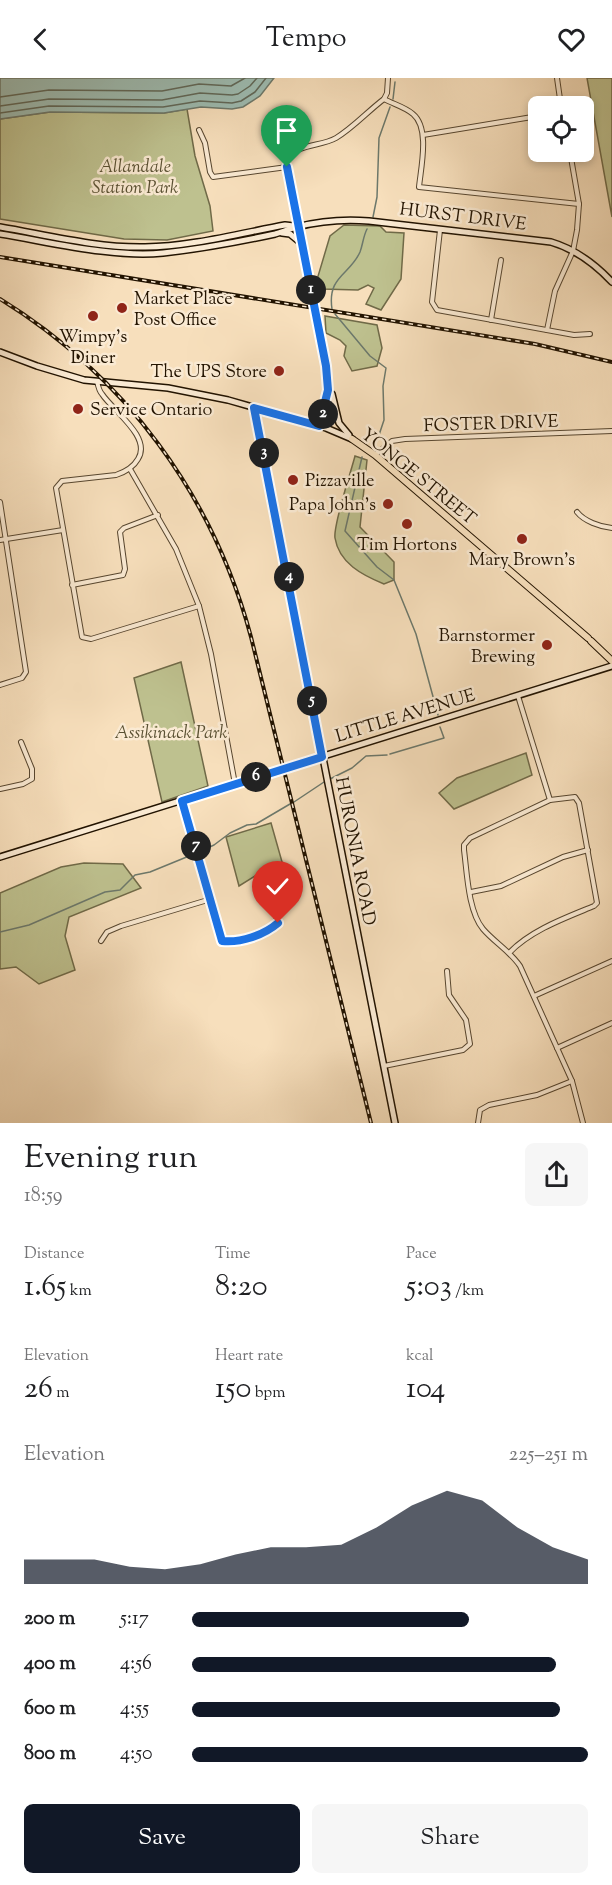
<!DOCTYPE html>
<html lang="en">
<head>
<meta charset="utf-8">
<style>
  :root { --surface:#fff; --page:#f6f6f6; --text:#202124; --muted:#757577; --accent:#111827 }
  body { margin:0; font-family:"Sorts Mill Goudy",serif; background:var(--page); color:var(--text); height:100vh; display:flex; flex-direction:column; font-size:22px; white-space:nowrap }
  * { box-sizing:border-box; margin:0 }
  p { font-size:20px; color:var(--muted) }
  .icon { flex:none; width:33px; height:33px; fill:none; stroke:currentColor; stroke-width:2; stroke-linecap:round; stroke-linejoin:round }
  .map { position:relative; height:1045px; overflow:hidden }
  .sheet { display:flex; flex-direction:column; background:var(--surface); flex:1 }
  .sheet>* { flex:none }
  .tools { position:absolute; left:528px; top:18px; display:grid; gap:12px }
  .tools a { display:grid; place-items:center; width:66px; height:66px; border-radius:9px; background:var(--surface); box-shadow:0 3px 9px #0003; font-size:30px }
  .pin { position:absolute; display:grid; place-items:center; width:51px; height:51px; color:#fff; margin:-62px -26px; border-radius:50% 50% 50% 0; rotate:-45deg; box-shadow:0 0 6px #0007 }
  .pin .icon { rotate:45deg }
  .km { position:absolute; width:30px; height:30px; margin:-15px; border-radius:50%; background:#222; color:#fff; font-size:16px; line-height:30px; text-align:center }
  .round { display:grid; place-items:center; flex:none; width:63px; height:63px; border-radius:9px; background:var(--page) }
  .headline { display:flex; align-items:center; justify-content:space-between; height:102px; padding:0 24px }
  h1 { font-size:33px; font-weight:600; line-height:45px }
  .figures { display:grid; grid-template-columns:repeat(3,1fr); gap:9px; height:102px; padding:6px 24px }
  .figures div { display:grid; align-content:center }
  .figures b { font-size:30px; font-weight:600 }
  .figures small { font-size:16px; font-weight:400 }
  .figures p { font-size:16px }
  .chart { height:168px; padding:12px 24px }
  .chart p { display:flex; justify-content:space-between }
  .chart svg { width:100%; height:108px; margin-top:6px; fill:var(--accent); opacity:.7 }
  .action { display:flex; gap:12px; margin-top:auto; padding:12px 24px }
  .action a { flex:1; height:69px; border-radius:9px; background:var(--accent); color:#fff; font-size:24px; font-weight:600; line-height:69px; text-align:center }
  .action a+a { background:var(--page); color:var(--text) }
  ul { padding:0 24px; list-style:none; font-size:20px }
  li { display:grid; grid-template-columns:96px 72px 1fr; align-items:center; height:45px }
  li i { height:15px; border-radius:8px; background:var(--accent) }
  header { display:flex; justify-content:space-between; align-items:center; height:78px; padding:0 24px; background:var(--surface); font-size:27px; font-weight:600 }
  .map>svg:first-child { display:block }
</style>
</head>
<body>
<header><svg class="icon" aria-label="back" viewBox="0 0 24 24"><path d="M15 5l-7 7 7 7"/></svg>Tempo<svg class="icon" aria-label="heart" viewBox="0 0 24 24"><path d="M12 20l-8-8c-3-5 5-10 8-4 3-6 11-1 8 4z"/></svg></header>
<div class="map">
<svg width="612" height="1045" viewBox="0 0 612 1045">
  <rect width="100%" height="100%" fill="#f7dfbc"/>
  <filter id="stains"><feTurbulence type="fractalNoise" baseFrequency=".00333" numOctaves="4"/><feColorMatrix values="0 0 0 0 .2 0 0 0 0 .09 0 0 0 0 .02 0 0 0 .5 -.17"/></filter>
  <radialGradient id="worn" r=".72"><stop offset=".6" stop-color="#630" stop-opacity="0"/><stop offset="1" stop-color="#630" stop-opacity=".3"/></radialGradient>
  <g fill="#bec18f" stroke="#706a48" stroke-width="1.5">
    <path d="M587,0h25v139z"/>
    <path d="M187,31l8,47 15,50 3,25 -46,9 -43,-1 -124,-20v-100l50,-7 114,1z"/>
    <path d="M344,147l36,1 6,6 18,1 -3,46 -20,31 -15,-6 8,-16 -6,-3 -10,5 -36,-1 -6,-6 14,-47z"/>
    <path d="M325,238l52,9 5,23 -5,18 -25,5 -8,-15 2,-10 -6,-6 -14,-7z"/>
    <path d="M355,378l12,4 -7,67 34,35v18l-10,4c-22,-9 -45,-21 -49,-46 -2,-13 16,-66 20,-82z"/>
    <path d="M181,584l27,124 -46,16 -28,-124z"/>
    <path d="M526,675l6,22 -78,34 -15,-16 18,-15z"/>
    <path d="M271,745l15,53 -23,-5 -24,15 -13,-49z"/>
    <path d="M84,785l39,1 18,24 -72,29 -4,19 10,34 -36,14 -23,-17 -16,2v-76l61,-26z"/>
  </g>
  <path fill="#9dbcb2" stroke="#6c786b" stroke-width="1.5" d="M0,0h274l-14,18 -17,11 -11,2 -31,-2 -37,6 -114,-1 -50,7z"/>
  <g fill="none" stroke-linecap="round" stroke-linejoin="round">
    <g stroke="#606859" stroke-width="1.5">
      <path d="M0,19l49,-7 113,1 37,-7 32,2 14,-8"/>
      <path d="M0,28l49,-7 113,1 38,-7 32,2 6,-1 12,-8 7,-8"/>
      <path d="M0,35l49,-7 114,1 37,-6 32,2 9,-2 14,-9 11,-14"/>
    </g>
    <g stroke="#6c786b" stroke-width="1.5">
      <path d="M393,21l2,-17"/>
      <path d="M373,139l4,-20 2,-59 11,-31"/>
      <path d="M332,231c-5,-33 18,-34 28,-57 3,-8 3,-15 7,-23"/>
      <path d="M335,236l35,42 16,12 -3,18 1,34 -6,18"/>
      <path d="M362,379l-17,74 32,36 17,13 22,54 22,81"/>
      <path d="M390,676l54,-16 -4,-11"/>
      <path d="M330,701l22,-11 14,-12 21,-1"/>
      <path d="M294,724l30,-20"/>
      <path d="M201,773l13,-6 16,-12 17,-8 9,-1 34,-20"/>
      <path d="M0,854l29,-7 76,-33 15,-2 15,-15 15,-3 44,-18"/>
    </g>
    <defs>
      <g id="street">
        <path d="M557,0l4,28"/>
        <path d="M384,21c9,5 21,8 29,15 17,14 8,53 6,73l160,17"/>
        <path d="M199,52l6,13 5,29 3,5 74,-10"/>
        <path d="M423,57l115,-19"/>
        <path d="M298,148l-12,-66c12,-17 34,-13 50,-22 17,-10 32,-27 48,-39l3,-6 1,-15"/>
        <path d="M440,152l-8,72 5,8 137,25 16,-1"/>
        <path d="M491,242l10,-60"/>
        <path d="M547,252l8,-39 18,-40 4,-21 2,-26 -9,-52"/>
        <path d="M97,303c1,5 2,10 5,13 11,17 50,43 36,65 -5,9 -13,13 -22,16l-54,6 -6,7 26,149 9,2 108,-33"/>
        <path d="M375,377l17,-14 13,-2 207,-8"/>
        <path d="M130,391l46,80 23,57 12,48 24,130"/>
        <path d="M0,424l26,170 -4,6 -22,7"/>
        <path d="M577,434c7,9 23,15 35,16"/>
        <path d="M0,462l63,-10"/>
        <path d="M72,507l51,-10 2,-6 -5,-37 4,-4 34,-13"/>
        <path d="M518,618l32,104"/>
        <path d="M0,711l23,-5 9,-5v-10l-11,-27"/>
        <path d="M182,722l40,141c19,2 42,-6 56,-18l-3,-10 -4,-5"/>
        <path d="M471,814l30,-6 62,-29 25,-7"/>
        <path d="M101,863l6,-9 14,-6 90,-27"/>
        <path d="M509,875c22,-23 56,-35 85,-47l3,-3 -18,-100 -4,-6 -25,3 -80,38 -6,7v5c3,22 4,61 19,79 11,13 27,22 37,37l52,115 11,42"/>
        <path d="M534,918l78,-35"/>
        <path d="M557,970l55,-25"/>
        <path d="M384,988l79,-16 7,-6 -4,-24 -17,-25 -2,-24"/>
        <path d="M478,1045l2,-13 9,-5 48,-10 35,-14"/>
      </g>
      <g id="secondary">
        <path d="M298,148l30,153 -2,25 -7,22"/>
        <path d="M0,149c47,8 97,21 145,20 43,0 97,-14 140,-22l9,1"/>
        <path d="M282,155l8,1 11,9"/>
        <path d="M0,156c50,8 113,24 163,19 37,-4 75,-11 112,-19 7,-2 14,-5 22,-7 23,-6 47,-8 72,-6l182,21c24,7 44,22 61,40"/>
        <path d="M0,274l37,14 47,14 84,8 60,12 98,28 26,11"/>
        <path d="M328,312l4,4 7,29 10,12"/>
        <path d="M254,330l141,715"/>
        <path d="M0,779l612,-191"/>
      </g>
      <g id="primary">
        <path d="M352,361l23,16 213,183"/>
        <path d="M591,563l21,20"/>
      </g>
    </defs>
    <use href="#street" stroke="#57462f" stroke-width="6"/>
    <use href="#secondary" stroke="#221300" stroke-width="8"/>
    <use href="#primary" stroke="#221300" stroke-width="8"/>
    <use href="#street" stroke="#faead3" stroke-width="4"/>
    <use href="#secondary" stroke="#faead3" stroke-width="5"/>
    <use href="#primary" stroke="#f7dfbc" stroke-width="6"/>
    <defs>
      <g id="rail">
        <path d="M0,179l535,87 77,18"/>
        <path d="M0,221c125,77 213,196 251,338l120,486"/>
      </g>
    </defs>
    <use href="#rail" stroke="#221300" stroke-width="4"/>
    <use href="#rail" stroke="#faead3" stroke-width="1.5" stroke-dasharray="4.5" stroke-linecap="butt"/>
  </g>
  <g fill="none" stroke-linecap="round" stroke-linejoin="round">
    <defs>
      <path id="route" d="M278,845c-14,12 -37,20 -56,18l-40,-140 140,-44 -68,-349 65,18 9,-36 -2,-24 -39,-199"/>
    </defs>
    <use href="#route" stroke="#fff" stroke-width="12"/>
    <use href="#route" stroke="#1a73e8" stroke-width="8"/>
  </g>
  <g fill="#8f2418" stroke="#faead3" stroke-width="2">
    <circle cx="122" cy="230" r="6"/>
    <circle cx="93" cy="238" r="6"/>
    <circle cx="279" cy="293" r="6"/>
    <circle cx="78" cy="331" r="6"/>
    <circle cx="293" cy="402" r="6"/>
    <circle cx="388" cy="426" r="6"/>
    <circle cx="407" cy="446" r="6"/>
    <circle cx="522" cy="461" r="6"/>
    <circle cx="547" cy="567" r="6"/>
  </g>
  <g text-anchor="middle" stroke-width="5" stroke-linejoin="round" paint-order="stroke">
    <g font-size="18" font-style="italic" fill="#595032" stroke="#faead3">
      <text x="135" y="94">Allandale<tspan x="135" dy="21">Station Park</tspan></text>
      <text x="171" y="660">Assikinack Park</text>
    </g>
    <g font-size="18" fill="#221300" stroke="#faead3">
      <text transform="translate(463 138) rotate(7)" y="6">HURST DRIVE</text>
      <text transform="translate(491 345) rotate(-2)" y="6">FOSTER DRIVE</text>
      <text transform="translate(419 398) rotate(39)" y="6">YONGE STREET</text>
      <text transform="translate(405 637) rotate(-17)" y="6">LITTLE AVENUE</text>
      <text transform="translate(356 773) rotate(79)" y="6">HURONIA ROAD</text>
    </g>
    <g font-size="18" fill="#221300" stroke="#faead3" text-anchor="start">
      <text x="134" y="226">Market Place<tspan x="134" dy="21">Post Office</tspan></text>
      <text x="93" y="264" text-anchor="middle">Wimpy's<tspan x="93" dy="21">Diner</tspan></text>
      <text x="267" y="299" text-anchor="end">The UPS Store</text>
      <text x="90" y="337">Service Ontario</text>
      <text x="305" y="408">Pizzaville</text>
      <text x="376" y="432" text-anchor="end">Papa John's</text>
      <text x="407" y="472" text-anchor="middle">Tim Hortons</text>
      <text x="522" y="487" text-anchor="middle">Mary Brown's</text>
      <text x="535" y="563" text-anchor="end">Barnstormer<tspan x="535" dy="21">Brewing</tspan></text>
    </g>
  </g>
  <rect width="100%" height="100%" filter="url(#stains)"/>
  <rect width="100%" height="100%" fill="url(#worn)"/>
</svg>
<div class="tools">
<a><svg class="icon" aria-label="locate" viewBox="0 0 24 24"><circle cx="12" cy="12" r="6"/><path d="M12 2v4M12 18v4M2 12h4M18 12h4"/></svg></a>
</div>
<div class="pin" style="left:287px;top:89px;background:#1e9e55"><svg class="icon" aria-label="arrive" viewBox="0 0 24 24"><path d="M6 21V4h12l-3 4 3 4H6"/></svg></div>
<div class="pin" style="left:278px;top:845px;background:#d93025"><svg class="icon" aria-label="check" viewBox="0 0 24 24"><path d="M5 12l5 5 9-10"/></svg></div>
<b class="km" style="left:311px;top:212px">1</b>
<b class="km" style="left:323px;top:336px">2</b>
<b class="km" style="left:264px;top:375px">3</b>
<b class="km" style="left:289px;top:499px">4</b>
<b class="km" style="left:312px;top:623px">5</b>
<b class="km" style="left:256px;top:699px">6</b>
<b class="km" style="left:196px;top:768px">7</b>
</div>
<section class="sheet">
<div class="headline"><div><h1>Evening run</h1><p>18:59</p></div><a class="round"><svg class="icon" aria-label="share" viewBox="0 0 24 24"><path d="M12 15V3M7 8l5-5 5 5M5 13v7h14v-7"/></svg></a></div>
<div class="figures">
<div><p>Distance</p><b>1.65<small> km</small></b></div>
<div><p>Time</p><b>8:20</b></div>
<div><p>Pace</p><b>5:03<small> /km</small></b></div>
</div>
<div class="figures">
<div><p>Elevation</p><b>26<small> m</small></b></div>
<div><p>Heart rate</p><b>150<small> bpm</small></b></div>
<div><p>kcal</p><b>104</b></div>
</div>
<div class="chart"><p><span>Elevation</span>225–251 m</p>
<svg viewBox="0 0 160 44" preserveAspectRatio="none"><path d="M0 44V34L10 34L20 34L30 37L40 38L50 36L60 32L70 29L80 29L90 28L100 21L110 12L120 6L130 10L140 21L150 29L160 34V44z"/></svg>
</div>
<ul>
<li><b>200 m</b>5:17<i style="width:70%"></i></li>
<li><b>400 m</b>4:56<i style="width:92%"></i></li>
<li><b>600 m</b>4:55<i style="width:93%"></i></li>
<li><b>800 m</b>4:50<i style="width:100%"></i></li>
</ul>
<div class="action"><a>Save</a><a>Share</a></div>
</section>
</body>
</html>
